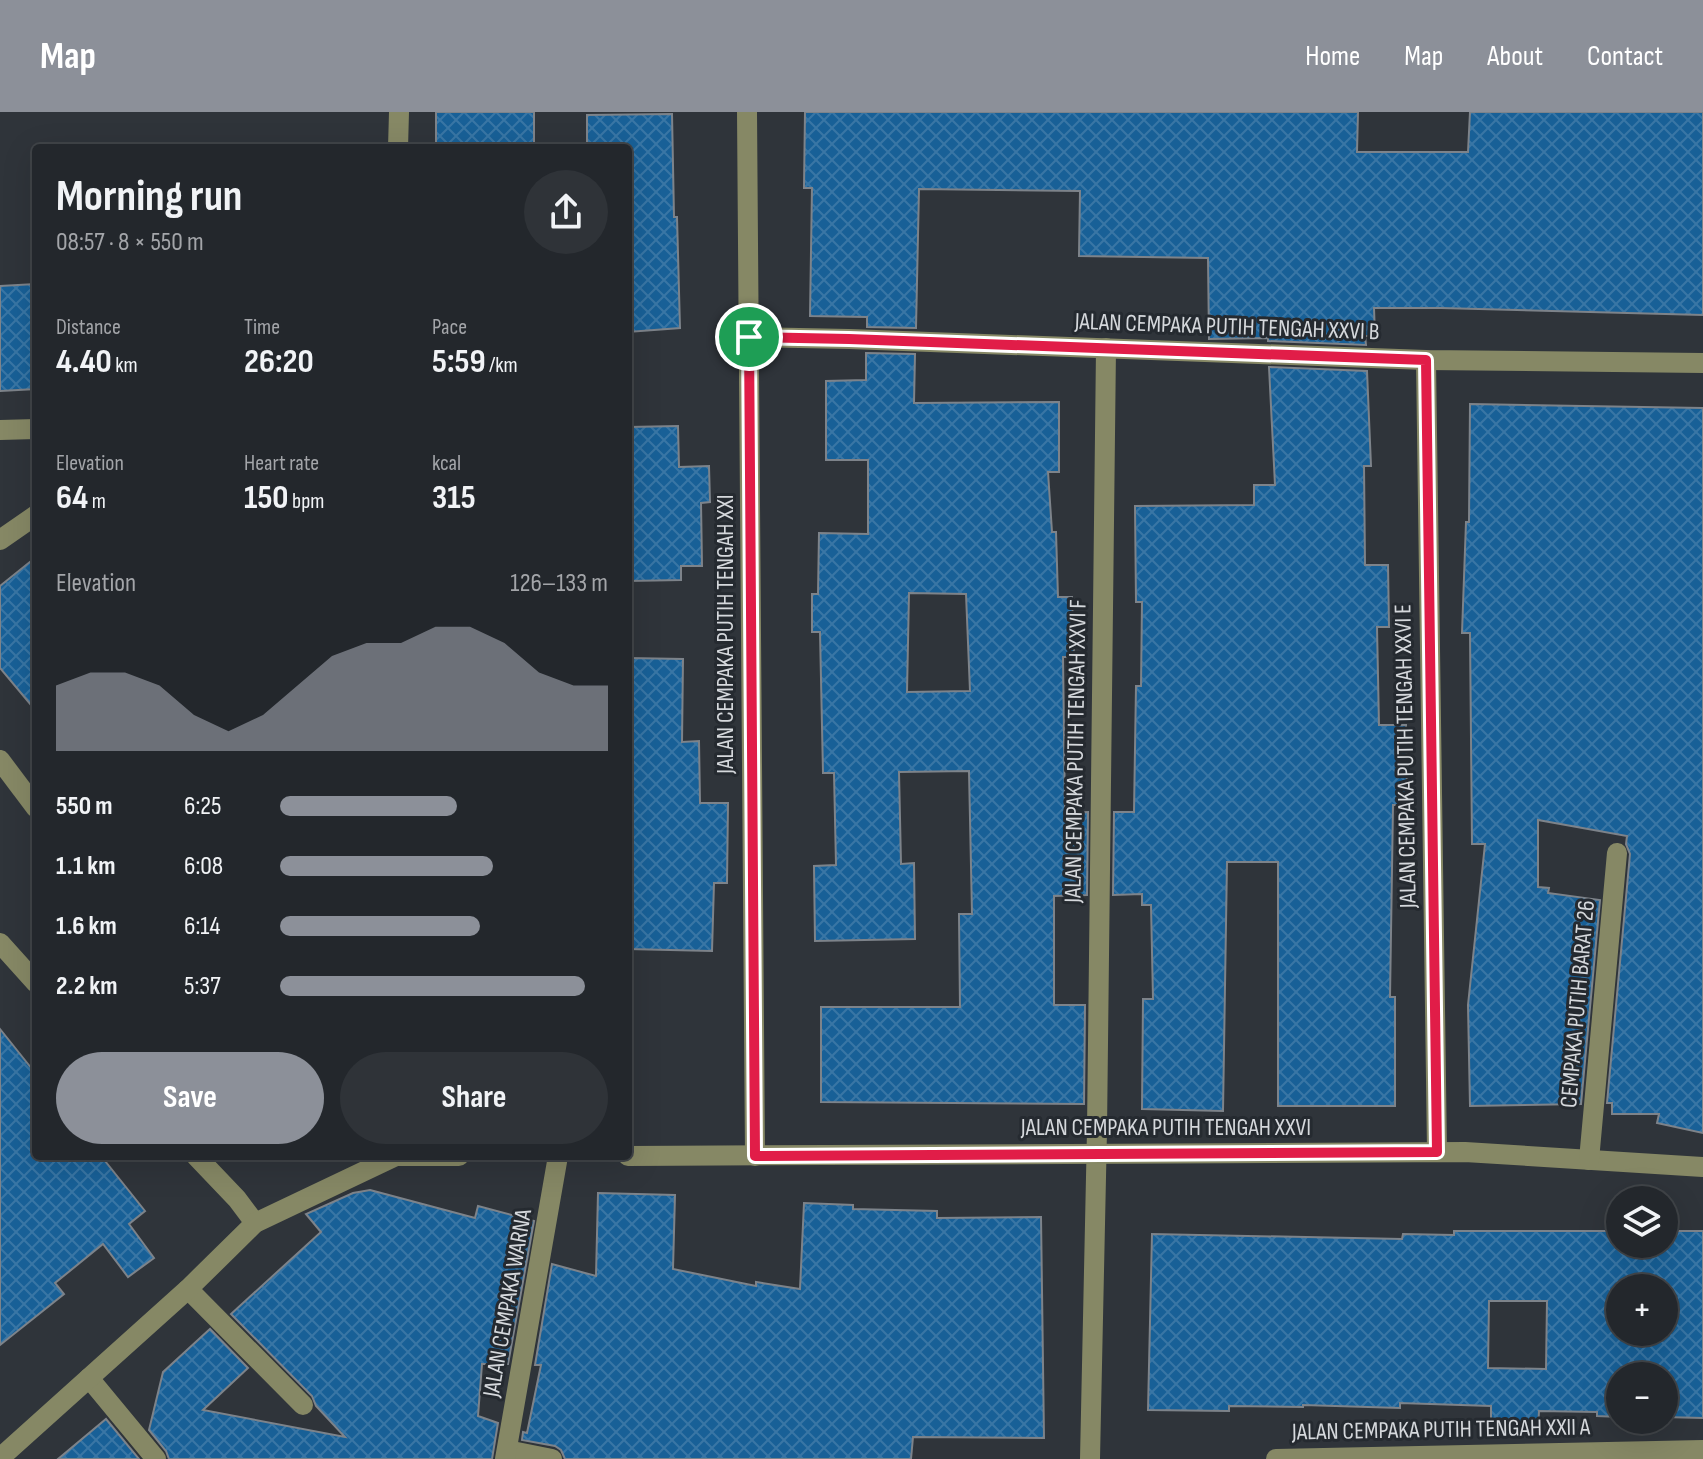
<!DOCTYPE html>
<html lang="en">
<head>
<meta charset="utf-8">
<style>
  :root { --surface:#23272c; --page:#2f3338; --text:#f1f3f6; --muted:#a3a5a9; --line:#404448; --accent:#8c9099 }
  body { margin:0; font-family:"Sofia Sans Condensed",sans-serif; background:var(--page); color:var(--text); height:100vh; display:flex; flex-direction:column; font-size:30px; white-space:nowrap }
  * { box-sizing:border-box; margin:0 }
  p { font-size:26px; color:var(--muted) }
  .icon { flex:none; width:44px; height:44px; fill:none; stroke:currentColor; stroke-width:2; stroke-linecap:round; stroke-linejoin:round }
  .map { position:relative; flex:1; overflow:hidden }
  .details { position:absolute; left:32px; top:32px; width:600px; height:1016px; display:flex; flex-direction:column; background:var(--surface); border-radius:8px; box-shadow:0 8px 32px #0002,0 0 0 2px var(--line) }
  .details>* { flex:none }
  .fabs { position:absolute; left:1606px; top:1074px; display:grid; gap:16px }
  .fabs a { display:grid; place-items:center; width:72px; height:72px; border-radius:50%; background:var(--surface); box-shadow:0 8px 32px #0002,0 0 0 2px var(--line); font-size:40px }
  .pin { position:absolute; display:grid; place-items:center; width:68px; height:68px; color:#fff; margin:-34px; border:4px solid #fff; border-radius:50%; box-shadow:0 2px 8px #0007 }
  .round { display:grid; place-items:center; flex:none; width:84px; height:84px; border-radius:42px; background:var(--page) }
  .summary { display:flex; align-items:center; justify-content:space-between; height:136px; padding:0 24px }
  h1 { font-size:44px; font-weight:700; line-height:60px }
  .stats { display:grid; grid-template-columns:repeat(3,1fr); gap:12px; height:136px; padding:8px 24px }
  .stats div { display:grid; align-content:center }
  .stats b { font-size:34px; font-weight:700 }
  .stats small { font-size:22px; font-weight:400 }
  .stats p { font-size:22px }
  .chart { height:224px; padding:16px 24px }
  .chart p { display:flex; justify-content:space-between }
  .chart svg { width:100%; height:144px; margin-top:8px; fill:var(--accent); opacity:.7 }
  .button { display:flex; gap:16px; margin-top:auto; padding:16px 24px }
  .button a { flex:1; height:92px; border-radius:48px; background:var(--accent); color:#fff; font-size:32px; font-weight:700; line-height:92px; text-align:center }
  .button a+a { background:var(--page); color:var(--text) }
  ul { padding:0 24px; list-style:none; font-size:26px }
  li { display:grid; grid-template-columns:128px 96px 1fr; align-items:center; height:60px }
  li i { height:20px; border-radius:10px; background:var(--accent) }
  header { display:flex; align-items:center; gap:48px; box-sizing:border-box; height:112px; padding:0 40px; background:var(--accent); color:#fff }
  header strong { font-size:38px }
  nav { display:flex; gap:44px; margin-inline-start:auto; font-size:28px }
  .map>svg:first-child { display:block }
</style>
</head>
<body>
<header>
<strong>Map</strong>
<nav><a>Home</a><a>Map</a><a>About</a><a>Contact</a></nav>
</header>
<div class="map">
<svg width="1703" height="1347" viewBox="0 0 1703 1347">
  <defs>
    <pattern id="building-cross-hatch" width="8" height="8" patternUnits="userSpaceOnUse" patternTransform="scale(2)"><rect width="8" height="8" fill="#186097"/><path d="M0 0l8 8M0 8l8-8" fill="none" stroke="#3976a5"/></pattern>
  </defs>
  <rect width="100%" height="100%" fill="#2f343a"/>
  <g fill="url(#building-cross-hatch)" stroke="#7d838a" stroke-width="2" fill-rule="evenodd">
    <rect x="436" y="0" width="98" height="36"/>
    <path d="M805,0h553l-1,40h111l2,-40h233v203l-262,-7h-67l1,28h-10l1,9 -98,-4v-3l-59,1 -1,-81 -129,-2 1,-65 -161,-2 -3,139 -49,-1v-10l-57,-1 2,-128h-8z"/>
    <path d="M672,2l2,103h3l3,111 -52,4v-184h-41v-33z"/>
    <path d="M35,172l1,105 -36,2v-105z"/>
    <path d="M866,241l49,1 -1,49 145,-1v70h-11l4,60h4l2,65h14l2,60h-11l2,156 23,-1 -1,83 -33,1v109h31l-1,99 -263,-2v-95h139l-1,-93h13l-3,-143 -70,1 2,92 13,-1 1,76 -100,2 -1,-75 22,-1 -2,-92h-11l-3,-141h-8v-38h6l1,-61 49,1v-74h-42v-79l40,-1zM909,481l57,1 4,97 -63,1z"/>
    <path d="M1269,255l98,4 4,95h-7l1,99h23l1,62h-12l2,98h27l1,80h-14l-3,192h5v109h-117v-244h-51l-4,249 -81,-2 1,-110h10l-2,-94h-9v-11l-29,1 1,-83h20l2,-126h5l1,-84h-6l-1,-96 119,-1v-20h21z"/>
    <path d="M1470,292l233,4v725l-46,-10 2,-9h-47v-11h-5l23,-249 -4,-10 1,-8 -89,-16v67l11,1 -1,5 52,7 -19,204 -111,2 -2,-101 17,-161h-13l-2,-211h-8l4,-111h3z"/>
    <path d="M678,314l1,41 30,-1 1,36 -9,1 1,63h-21v14l-53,1v-154z"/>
    <path d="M36,445v154l-36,-43v-82z"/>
    <path d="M628,546l55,1 -1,83 17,-1 1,62h28l-1,80h-13l-2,68 -84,-2z"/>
    <path d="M0,917l36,45v82h65l44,55 -16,13 25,34 -26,19 -25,-33 -48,39 9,11 -64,51z"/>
    <path d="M370,1078l105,28 3,-12 56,15 -26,143h-26l-4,52 20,7 -6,36h-323l-3,-8 -17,-21 14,-58 47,-43 38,39 -45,42 142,27 -29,-31 -4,-10 -81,-82 90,-82 -15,-18 47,-21z"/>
    <path d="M598,1081l77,2 -2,74 83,17v-4l44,7 4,-86 49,2v4l84,2v7l104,-1 3,221 -131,-1 -2,22h-346l-4,-9 -6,-4 -33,-6 1,-8 4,1 14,-68h-6l17,-101 44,12z"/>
    <path d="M1454,1119h166v13h44v-13h39v187l-39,-1v-41h-44v41l-23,-1v-4l-58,-1 -1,19h-47v-24l-91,-3v5l-97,-3v2l-74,-1v5l-81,-1 4,-176 250,5 1,-5 51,1zM1620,1176h44v44h-44zM1489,1189h58l-1,68 -58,-1z"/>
    <path d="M106,1307l33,40h-81z"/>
  </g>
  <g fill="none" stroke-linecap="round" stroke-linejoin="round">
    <g stroke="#868865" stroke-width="20">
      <path d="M747,0l8,1044"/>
      <path d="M398,36l1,-36"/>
      <path d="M749,225l100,2 577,21 277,3"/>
      <path d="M1426,248l11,792"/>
      <path d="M0,318l36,-1"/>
      <path d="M0,428l36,-25"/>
      <path d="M0,648l36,48"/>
      <path d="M0,831l36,40"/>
      <path d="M196,1044l41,43 18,24"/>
      <path d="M628,1044l837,-4 238,15"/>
      <path d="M1589,1048l28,-307"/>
      <path d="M188,1177l115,116"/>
      <path d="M89,1266l67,81"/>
      <path d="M507,1338l45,9"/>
      <path d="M0,1346l188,-169 67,-66 141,-67h63"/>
      <path d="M505,1347l53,-303"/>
      <path d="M1090,1347l7,-329 9,-782"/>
      <path d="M1276,1347l427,-9"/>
    </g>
  </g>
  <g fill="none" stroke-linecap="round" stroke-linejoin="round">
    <defs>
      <path id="route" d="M749,225l100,2 577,21 11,792 -682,4z"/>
    </defs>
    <use href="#route" stroke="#fff" stroke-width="16"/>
    <use href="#route" stroke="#e11d48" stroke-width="10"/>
  </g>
  <g text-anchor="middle" stroke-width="6" stroke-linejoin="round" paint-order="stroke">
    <g font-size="24" fill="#d5d8dc" stroke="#252a30">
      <text transform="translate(1227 214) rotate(2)" y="8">JALAN CEMPAKA PUTIH TENGAH XXVI B</text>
      <text transform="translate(725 522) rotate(-90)" y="8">JALAN CEMPAKA PUTIH TENGAH XXI</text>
      <text transform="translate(1075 639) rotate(-89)" y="8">JALAN CEMPAKA PUTIH TENGAH XXVI F</text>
      <text transform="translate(1405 644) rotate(-91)" y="8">JALAN CEMPAKA PUTIH TENGAH XXVI E</text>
      <text transform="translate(1577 892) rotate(-85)" y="8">CEMPAKA PUTIH BARAT 26</text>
      <text x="1166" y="1023">JALAN CEMPAKA PUTIH TENGAH XXVI</text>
      <text transform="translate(507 1191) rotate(-80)" y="8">JALAN CEMPAKA WARNA</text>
      <text transform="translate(1441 1317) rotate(-1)" y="8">JALAN CEMPAKA PUTIH TENGAH XXII A</text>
    </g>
  </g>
</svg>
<div class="fabs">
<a><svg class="icon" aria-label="layers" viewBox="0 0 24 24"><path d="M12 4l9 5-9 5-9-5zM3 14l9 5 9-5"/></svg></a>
<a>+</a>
<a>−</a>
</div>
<div class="pin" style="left:749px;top:225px;background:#1e9e55"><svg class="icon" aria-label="arrive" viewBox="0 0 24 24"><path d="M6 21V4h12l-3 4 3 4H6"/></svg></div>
<section class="details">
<div class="summary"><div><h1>Morning run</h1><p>08:57 · 8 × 550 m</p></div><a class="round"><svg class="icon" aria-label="share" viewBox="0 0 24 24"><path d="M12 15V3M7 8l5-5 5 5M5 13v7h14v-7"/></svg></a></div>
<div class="stats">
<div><p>Distance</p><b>4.40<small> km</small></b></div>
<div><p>Time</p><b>26:20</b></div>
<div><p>Pace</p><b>5:59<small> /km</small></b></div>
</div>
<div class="stats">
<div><p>Elevation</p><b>64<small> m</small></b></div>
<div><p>Heart rate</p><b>150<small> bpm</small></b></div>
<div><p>kcal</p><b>315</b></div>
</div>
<div class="chart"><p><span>Elevation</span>126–133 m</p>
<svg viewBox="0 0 160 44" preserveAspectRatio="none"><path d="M0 44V24L10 20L20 20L30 24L40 33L50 38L60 33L70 24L80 15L90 11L100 11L110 6L120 6L130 11L140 20L150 24L160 24V44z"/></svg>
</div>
<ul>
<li><b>550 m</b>6:25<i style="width:54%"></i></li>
<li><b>1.1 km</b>6:08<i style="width:65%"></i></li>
<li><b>1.6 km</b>6:14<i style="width:61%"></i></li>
<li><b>2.2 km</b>5:37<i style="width:93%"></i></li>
</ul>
<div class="button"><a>Save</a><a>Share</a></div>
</section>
</div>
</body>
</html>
